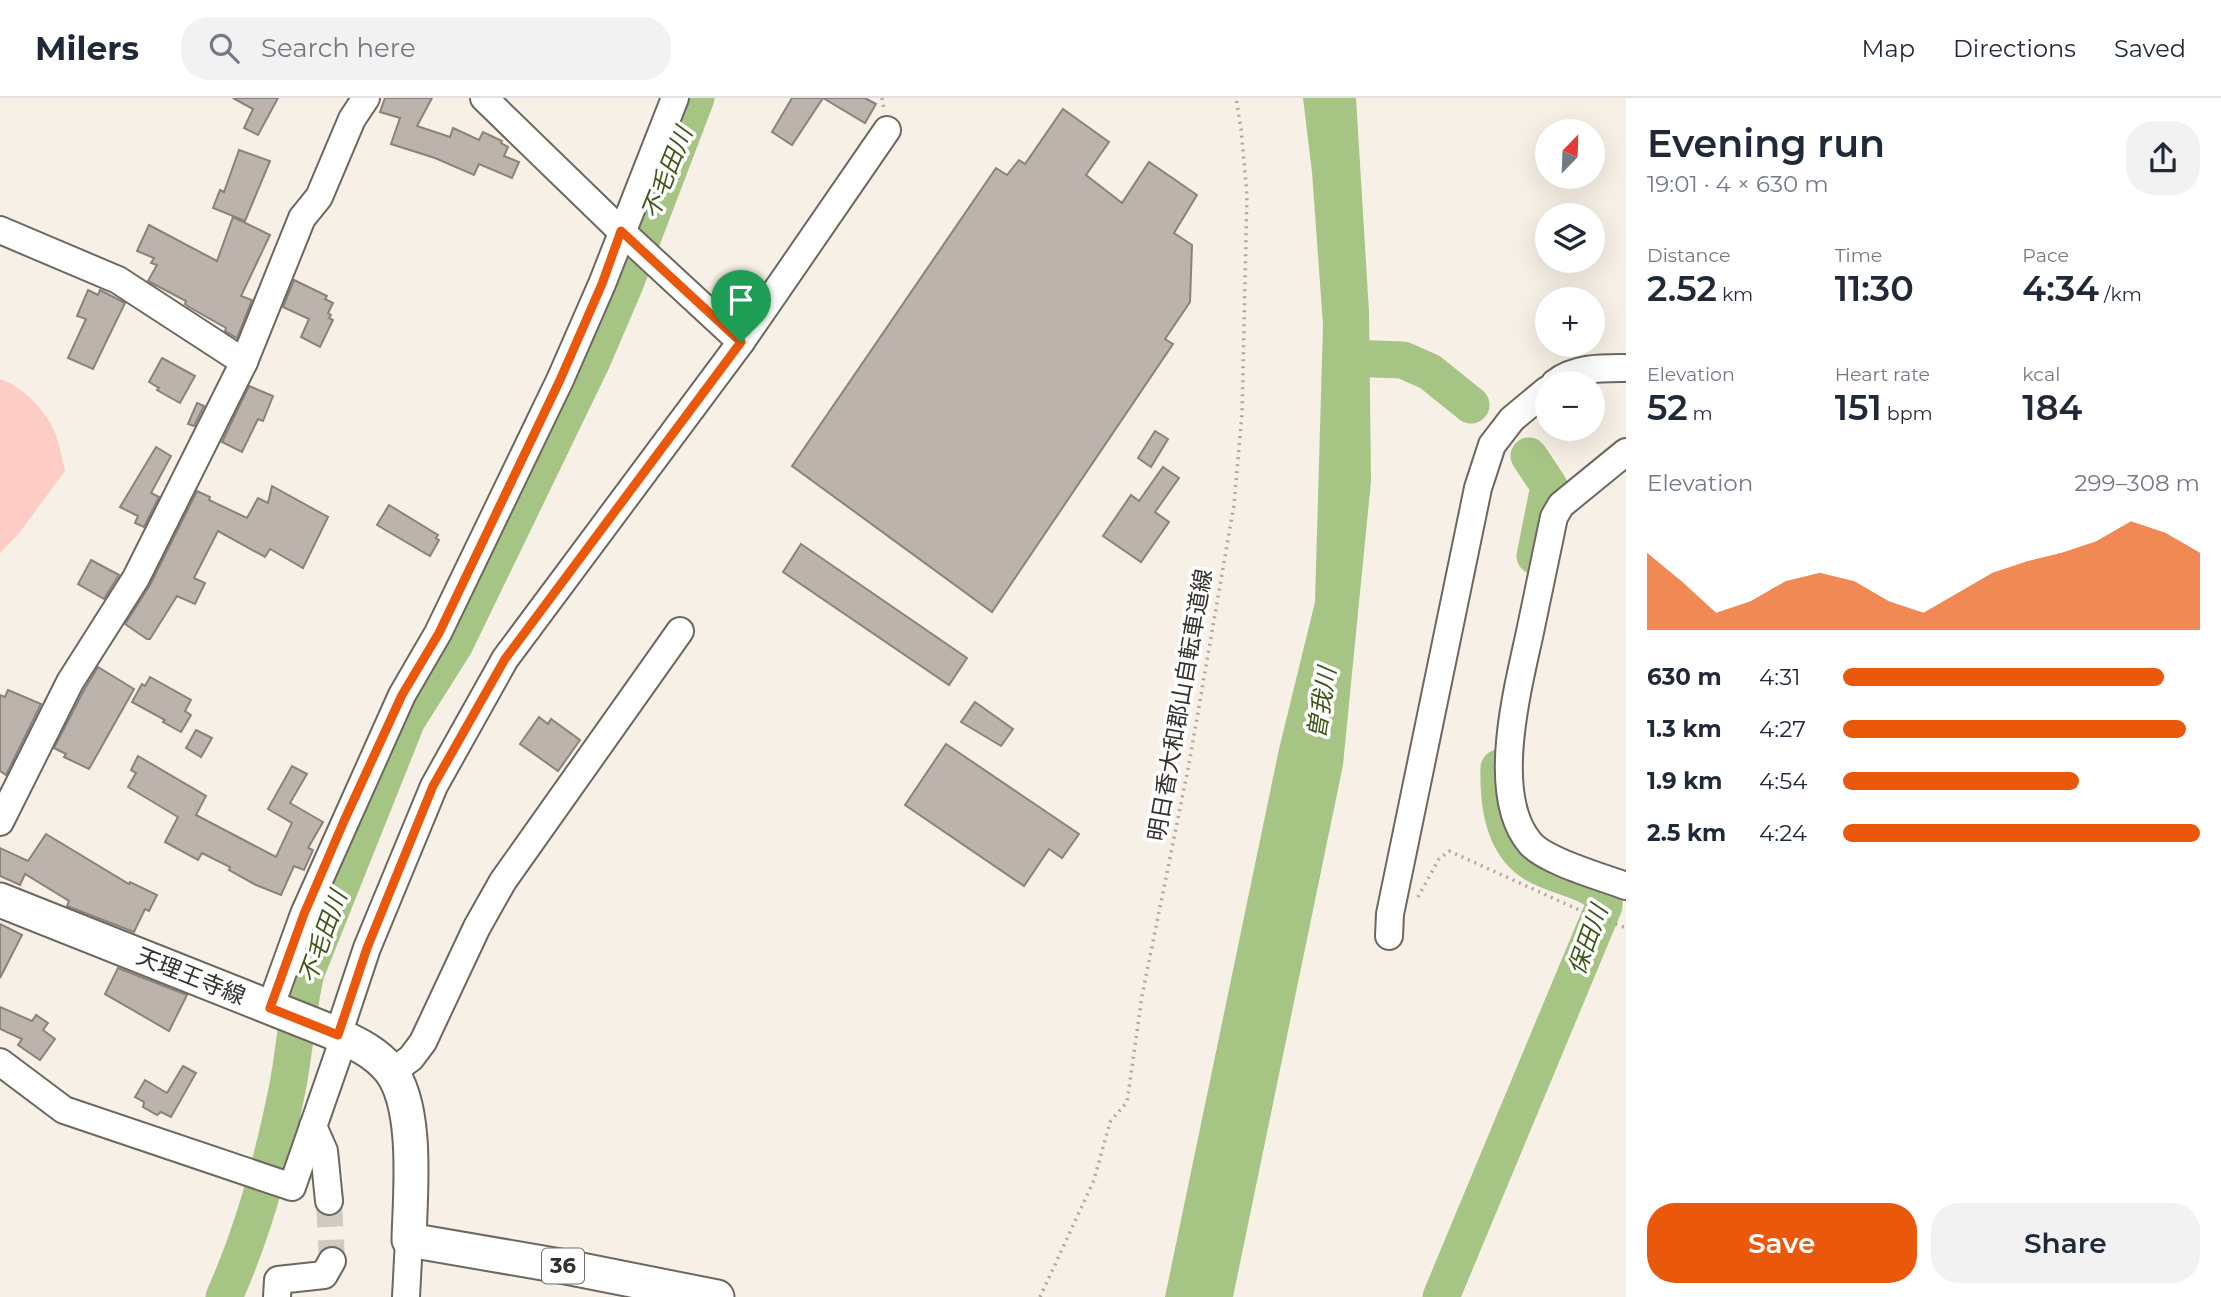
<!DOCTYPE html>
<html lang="en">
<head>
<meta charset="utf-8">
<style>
  :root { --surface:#fff; --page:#f2f2f3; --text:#1f2937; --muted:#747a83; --line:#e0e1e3; --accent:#ea580c }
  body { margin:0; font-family:Montserrat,"Noto Sans JP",sans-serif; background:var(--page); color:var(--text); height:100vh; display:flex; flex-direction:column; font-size:26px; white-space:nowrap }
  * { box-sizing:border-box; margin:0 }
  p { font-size:23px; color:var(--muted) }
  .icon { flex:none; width:38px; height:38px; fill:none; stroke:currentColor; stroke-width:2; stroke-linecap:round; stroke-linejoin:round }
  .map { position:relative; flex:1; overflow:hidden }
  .details { display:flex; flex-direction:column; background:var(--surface); width:595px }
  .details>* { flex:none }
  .needle { width:46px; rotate:23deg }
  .controls { position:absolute; left:1535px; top:21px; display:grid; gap:14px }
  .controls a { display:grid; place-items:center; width:70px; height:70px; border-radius:50%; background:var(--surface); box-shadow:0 7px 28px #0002; font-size:35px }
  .pin { position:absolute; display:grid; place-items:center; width:60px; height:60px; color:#fff; margin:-72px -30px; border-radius:50% 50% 50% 0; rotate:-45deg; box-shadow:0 0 7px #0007 }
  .pin .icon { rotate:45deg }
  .round { display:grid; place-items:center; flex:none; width:74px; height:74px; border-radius:28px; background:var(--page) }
  .overview { display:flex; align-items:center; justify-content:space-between; height:119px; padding:0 21px }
  h1 { font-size:38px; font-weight:600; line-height:52px }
  .metrics { display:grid; grid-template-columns:repeat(3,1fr); gap:10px; height:119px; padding:7px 21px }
  .metrics div { display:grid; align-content:center }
  .metrics b { font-size:35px; font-weight:600 }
  .metrics small { font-size:19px; font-weight:400 }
  .metrics p { font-size:19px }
  .chart { height:196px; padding:14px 21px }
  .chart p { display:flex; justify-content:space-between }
  .chart svg { width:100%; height:126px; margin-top:7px; fill:var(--accent); opacity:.7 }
  .button { display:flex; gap:14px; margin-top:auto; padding:14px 21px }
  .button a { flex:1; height:80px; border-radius:28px; background:var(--accent); color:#fff; font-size:28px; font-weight:600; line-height:80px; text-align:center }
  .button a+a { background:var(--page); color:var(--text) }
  ul { padding:0 21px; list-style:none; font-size:23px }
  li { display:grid; grid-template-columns:112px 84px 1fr; align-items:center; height:52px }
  li i { height:18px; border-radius:9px; background:var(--accent) }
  header { display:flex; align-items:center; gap:42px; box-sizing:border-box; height:98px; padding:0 35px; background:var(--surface); border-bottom:2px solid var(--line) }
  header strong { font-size:33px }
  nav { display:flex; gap:38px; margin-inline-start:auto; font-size:24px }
  .search { width:490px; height:63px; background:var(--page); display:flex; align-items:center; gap:18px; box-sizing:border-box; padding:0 24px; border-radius:28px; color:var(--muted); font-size:26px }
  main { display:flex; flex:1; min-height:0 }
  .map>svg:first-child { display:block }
</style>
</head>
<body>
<header>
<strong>Milers</strong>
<div class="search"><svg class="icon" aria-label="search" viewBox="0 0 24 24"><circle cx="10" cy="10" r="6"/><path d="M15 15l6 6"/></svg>Search here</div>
<nav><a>Map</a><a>Directions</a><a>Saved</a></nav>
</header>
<main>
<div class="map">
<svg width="1626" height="1199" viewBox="0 0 1626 1199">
  <rect width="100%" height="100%" fill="#f7f0e6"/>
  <path fill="#fcccc5" d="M0,281c23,8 46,31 55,54 5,12 7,26 10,38l-46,62 -19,20z"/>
  <path fill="#a6c584" d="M1303,0h53l13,214 2,169 -28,284 -110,532h-68l114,-548 36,-147 8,-277 -11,-153z"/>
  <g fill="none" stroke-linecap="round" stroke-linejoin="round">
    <g stroke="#a6c584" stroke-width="37">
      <path d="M1347,260l56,2 27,12 41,33"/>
      <path d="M1529,358l20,30 -14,70"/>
      <path d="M224,1199c30,-67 50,-141 64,-212 7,-37 9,-75 18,-112l101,-253 48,-76 137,-283 33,-77 71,-186"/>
      <path d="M1441,1199l163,-391v-10c-20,-17 -47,-19 -69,-32 -32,-19 -37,-62 -36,-96"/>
    </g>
  </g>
  <g fill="#bdb3ad" stroke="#8c827c" stroke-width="2">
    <path d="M233,0h45l-20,37 -14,-7 9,-19z"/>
    <path d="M385,0h47l-15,28 33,11 3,-9 26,12 4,-8 19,9 -1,2 7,4 -4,9 15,6 -7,16 -33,-14 -5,11 -39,-17 -44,-14 9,-26 -20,-6z"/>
    <path d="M792,0h73l11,6 -11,19 -42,-25 -31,47 -20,-13z"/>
    <path d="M1063,11l46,33 -23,33 36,28 27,-41 48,33 -23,38 18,12 -2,57 -25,37 8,5 -181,268 -200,-146 204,-298 11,7 12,-15 6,4z"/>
    <path d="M239,52l31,11 -25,60 -32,-13 7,-18 4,2z"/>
    <path d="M233,119l37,18 -29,61 11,4 -15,38 -12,-7 1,-3 -37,-21 -4,-3 1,-3 -38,-20 9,-16 -6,-2 3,-5 -17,-7 12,-26 68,36z"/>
    <path d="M294,182l33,16 -2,3 8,4 -5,10 3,2 -2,3 4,2 -13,27 -19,-10 8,-18 -26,-12z"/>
    <path d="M88,192l10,5 2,-5 25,13 -32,66 -25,-11 18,-39 -9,-3z"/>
    <path d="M162,260l33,18 -15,27 -23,-13 2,-2 -10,-6z"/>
    <path d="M249,288l24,10 -10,25 -5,-2 -16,33 -20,-10z"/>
    <path d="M197,305l7,3 -10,20 -6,-2z"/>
    <path d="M1155,333l13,8 -17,28 -13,-9z"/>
    <path d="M156,349l15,9 -20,37 8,4 -15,30 -9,-4 3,-7 -18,-9z"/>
    <path d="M1163,369l16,11 -24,34 14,10 -28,40 -38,-26 28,-41 8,6z"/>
    <path d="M272,388l56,31 -25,51 -33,-19 -5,8 -47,-26 -24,47 11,5 -10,21 -18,-8 -27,43h-3l-22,-15 25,-39 47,-94 13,6 -1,3 38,18 11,-20 10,5z"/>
    <path d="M389,407l49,30 -2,3 3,2 -9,16 -53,-31z"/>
    <path d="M801,446l166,114 -18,27 -166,-113z"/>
    <path d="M91,462l28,15 -15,24 -26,-15z"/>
    <path d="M98,569l36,22 -45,80 -25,-12 2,-3 -12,-6 30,-58z"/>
    <path d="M150,579l41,23 -6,11 6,4 -10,17 -18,-10 2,-2 -33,-18 10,-18 3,2z"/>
    <path d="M8,592l33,14 -35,71 -6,-4v-76l5,2z"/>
    <path d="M975,604l38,27 -12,17 -40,-24z"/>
    <path d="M539,619l9,7 3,-5 29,21 -22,31 -38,-27z"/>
    <path d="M196,632l16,8 -11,19 -15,-9z"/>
    <path d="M946,646l133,90 -17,24 -13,-9 -25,37 -119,-81z"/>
    <path d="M138,658l68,40 -10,19 80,42 16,-34 -24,-14 24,-43 15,8 -17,29 33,19 -15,26 5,2 -9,20 -10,-4 -13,29 -25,-10 -27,-15 1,-3 -28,-14 -4,7 -33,-18 13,-25 -50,-30 8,-14 -5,-3z"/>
    <path d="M46,736l83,50 1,-2 27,13 -8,16 -4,-2 -11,23 -67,-26 2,-5 -44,-27 -5,11 -20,-9v-28l28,13z"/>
    <path d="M0,826l22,11 -22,43z"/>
    <path d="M118,870l69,27 -18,36 -64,-37z"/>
    <path d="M0,909l32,14 4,-6 12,8 -5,7 12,9 -15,21 -22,-15 4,-6 -22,-10z"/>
    <path d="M183,968l13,7 -25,44 -10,-5 -4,3 -14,-8 1,-5 -9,-5 10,-17 22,13z"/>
  </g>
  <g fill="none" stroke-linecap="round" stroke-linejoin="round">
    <path stroke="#d0cac1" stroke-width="26" stroke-dasharray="26 13" stroke-linecap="butt" d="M329,1103l3,60"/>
    <defs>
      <g id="minor">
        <path d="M484,0l137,133 120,111"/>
        <path d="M0,132l118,50 126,82"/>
        <path d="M1555,285c20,-16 47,-15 71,-15"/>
        <path d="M1626,354l-65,53 -7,12c-8,39 -16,77 -24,115 -12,56 -41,163 0,211 15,18 72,34 96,43"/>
        <path d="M0,724l70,-140 66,-104 108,-216 58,-144 17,-21 33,-78 14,-21"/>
        <path d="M1389,838l1,-22 88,-426 14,-43 20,-26 35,-29"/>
        <path d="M270,910l34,-94 98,-219 36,-62 122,-253 42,-96 73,-186"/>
        <path d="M338,937l29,-87 67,-162 71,-127 236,-317 146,-212"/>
        <path d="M0,964l64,48 228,77 52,-149"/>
        <path d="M392,974l19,-14 12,-16 54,-115 26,-46 177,-250"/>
        <path d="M313,1028l11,25 5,50"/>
        <path d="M277,1199l1,-17 46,-5 8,-14"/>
        <path d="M406,1199l3,-57"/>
      </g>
      <path id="major" d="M0,802l332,132c21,10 43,19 58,38 29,37 20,126 19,170l157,27 151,30"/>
    </defs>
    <use href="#minor" stroke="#6d685f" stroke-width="30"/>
    <use href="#major" stroke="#6d685f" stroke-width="37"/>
    <g stroke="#ada8a0" stroke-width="3.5" stroke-dasharray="2 5" stroke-linecap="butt">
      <path d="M882,0l2,12"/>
      <path d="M1418,799l21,-38 10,-8 137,62 40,15"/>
      <path d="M1040,1199l54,-117 16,-58 17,-20 15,-106 47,-232 45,-259 8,-91 5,-219 -6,-66 -5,-31"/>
    </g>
    <use href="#minor" stroke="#fff" stroke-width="26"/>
    <use href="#major" stroke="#fff" stroke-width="33"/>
  </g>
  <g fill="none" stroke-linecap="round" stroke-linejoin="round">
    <defs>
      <path id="route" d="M621,133l120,111 -236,317 -72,127 -66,162 -29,87 -68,-27 34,-94 40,-93 58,-126 37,-62 121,-253 42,-96z"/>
    </defs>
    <use href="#route" stroke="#fff" stroke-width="14"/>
    <use href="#route" stroke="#ea580c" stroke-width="9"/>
  </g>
  <g text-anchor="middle" stroke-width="7" stroke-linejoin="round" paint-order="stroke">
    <rect fill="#fefefe" stroke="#716e6c" stroke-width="2" x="542" y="1150.5" width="42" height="35" rx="5"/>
    <g font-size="21" font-weight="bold" fill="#34312d">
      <text x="563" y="1175">36</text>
    </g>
    <g font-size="23" fill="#34312d" stroke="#fefefe">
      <text transform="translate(1180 607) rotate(-80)" y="8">明日香大和郡山自転車道線</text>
      <text transform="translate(191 878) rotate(22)" y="8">天理王寺線</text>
    </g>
    <g font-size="24" font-style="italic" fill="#3d5814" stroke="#fefefe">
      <text transform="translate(667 75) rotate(-68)" y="8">不毛田川</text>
      <text transform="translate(1322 605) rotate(-81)" y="8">曽我川</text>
      <text transform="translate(323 839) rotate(-70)" y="8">不毛田川</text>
      <text transform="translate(1588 842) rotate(-70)" y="8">保田川</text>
    </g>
  </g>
</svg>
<div class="controls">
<a><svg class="needle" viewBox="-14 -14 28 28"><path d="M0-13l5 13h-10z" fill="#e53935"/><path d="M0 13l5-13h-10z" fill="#747a83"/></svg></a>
<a><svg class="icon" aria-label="layers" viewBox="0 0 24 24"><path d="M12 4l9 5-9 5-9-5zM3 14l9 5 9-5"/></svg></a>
<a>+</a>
<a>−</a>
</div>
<div class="pin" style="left:741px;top:244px;background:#1e9e55"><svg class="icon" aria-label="arrive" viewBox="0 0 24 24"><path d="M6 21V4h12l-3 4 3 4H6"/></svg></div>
</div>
<section class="details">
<div class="overview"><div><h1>Evening run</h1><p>19:01 · 4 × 630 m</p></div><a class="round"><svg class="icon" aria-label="share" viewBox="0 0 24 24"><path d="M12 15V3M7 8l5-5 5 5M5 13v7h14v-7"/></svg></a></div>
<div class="metrics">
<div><p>Distance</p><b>2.52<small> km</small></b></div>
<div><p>Time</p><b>11:30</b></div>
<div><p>Pace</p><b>4:34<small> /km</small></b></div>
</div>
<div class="metrics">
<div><p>Elevation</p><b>52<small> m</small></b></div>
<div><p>Heart rate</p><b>151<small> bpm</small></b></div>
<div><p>kcal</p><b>184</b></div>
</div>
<div class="chart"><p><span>Elevation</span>299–308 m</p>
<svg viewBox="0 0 160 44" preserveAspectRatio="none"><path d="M0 44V17L10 27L20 38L30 34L40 27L50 24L60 27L70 34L80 38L90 31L100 24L110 20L120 17L130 13L140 6L150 10L160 17V44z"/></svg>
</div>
<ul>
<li><b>630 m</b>4:31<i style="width:90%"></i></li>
<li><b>1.3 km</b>4:27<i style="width:96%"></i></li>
<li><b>1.9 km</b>4:54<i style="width:66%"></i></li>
<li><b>2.5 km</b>4:24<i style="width:100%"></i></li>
</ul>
<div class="button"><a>Save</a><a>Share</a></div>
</section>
</main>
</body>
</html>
